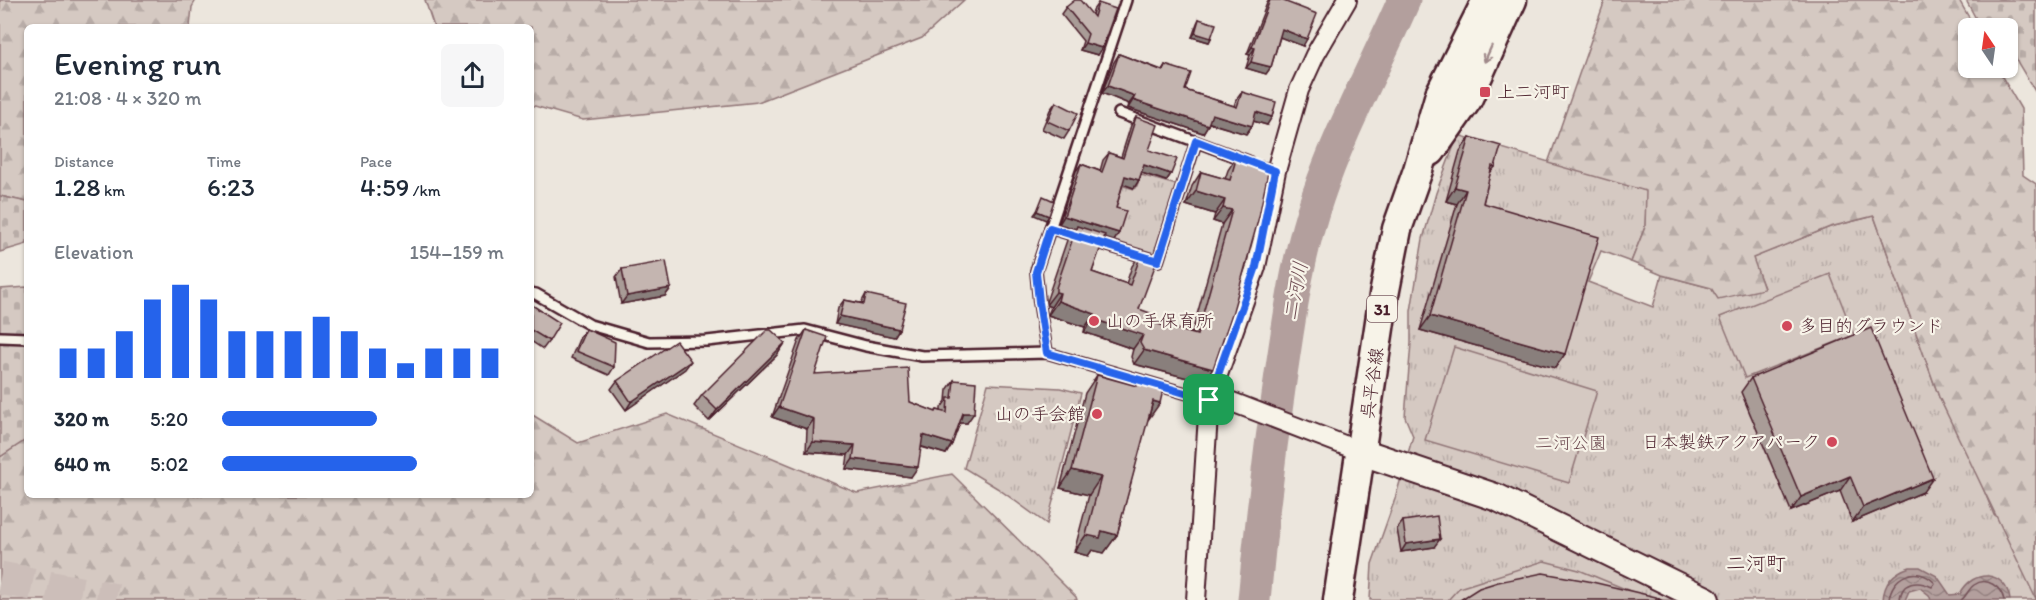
<!DOCTYPE html>
<html lang="en">
<head>
<meta charset="utf-8">
<style>
  :root { --surface:#fff; --page:#f6f6f7; --text:#1f2937; --muted:#747a83; --accent:#2563eb }
  body { margin:0; font-family:Itim,"Klee One",sans-serif; background:var(--page); color:var(--text); height:100vh; display:flex; flex-direction:column; font-size:22px; white-space:nowrap }
  * { box-sizing:border-box; margin:0 }
  p { font-size:20px; color:var(--muted) }
  .icon { flex:none; width:33px; height:33px; fill:none; stroke:currentColor; stroke-width:2; stroke-linecap:round; stroke-linejoin:round }
  .map { position:relative; flex:1; overflow:hidden }
  .drawer { position:absolute; left:24px; top:24px; width:510px; height:474px; display:flex; flex-direction:column; background:var(--surface); border-radius:9px; box-shadow:0 2px 4px #0004 }
  .drawer>* { flex:none }
  .needle { width:39px; rotate:347deg }
  .tools { position:absolute; left:1958px; top:18px; display:grid; gap:12px }
  .tools a { display:grid; place-items:center; width:60px; height:60px; border-radius:9px; background:var(--surface); box-shadow:0 2px 4px #0004; font-size:30px }
  .pin { position:absolute; display:grid; place-items:center; width:51px; height:51px; color:#fff; margin:-26px; border-radius:12px; box-shadow:0 3px 9px #0006 }
  .round { display:grid; place-items:center; flex:none; width:63px; height:63px; border-radius:9px; background:var(--page) }
  .overview { display:flex; align-items:center; justify-content:space-between; height:102px; padding:0 30px }
  h1 { font-size:33px; font-weight:600; line-height:45px }
  .figures { display:grid; grid-template-columns:repeat(3,1fr); gap:9px; height:102px; padding:6px 30px }
  .figures div { display:grid; align-content:center }
  .figures b { font-size:26px; font-weight:600 }
  .figures small { font-size:16px; font-weight:400 }
  .figures p { font-size:16px }
  .chart { height:168px; padding:12px 30px }
  .chart p { display:flex; justify-content:space-between }
  .chart svg { width:100%; height:108px; margin-top:6px; stroke:var(--accent); stroke-width:6 }
  ul { padding:0 30px; list-style:none; font-size:20px }
  li { display:grid; grid-template-columns:96px 72px 1fr; align-items:center; height:45px }
  li i { height:15px; border-radius:8px; background:var(--accent) }
  .map>svg:first-child { display:block }
</style>
</head>
<body>
<div class="map">
<svg width="2036" height="600" viewBox="0 0 2036 600">
  <defs>
    <pattern id="grass-tufts" width="24" height="20" patternUnits="userSpaceOnUse" patternTransform="scale(1.5)"><rect width="24" height="20" fill="#d5c9c2"/><path d="M3 7l-1-3M5 7V3M7 7l1-3M15 17l-1-3M17 17v-4M19 17l1-3" fill="none" stroke="#b8aca7"/></pattern>
    <pattern id="forest-firs" width="22" height="20" patternUnits="userSpaceOnUse" patternTransform="scale(1.5)"><rect width="22" height="20" fill="#d5c9c2"/><path d="M5 1l3.5 6h-7zM16 11l3.5 6h-7z" fill="#b8aca7"/></pattern>
    <pattern id="cemetery-stones" width="16" height="16" patternUnits="userSpaceOnUse" patternTransform="scale(1.5)"><rect width="16" height="16" fill="#d5c9c2"/><path d="M2 7V4a2 2 0 0 1 4 0v3zM10 15v-3a2 2 0 0 1 4 0v3z" fill="#b8aca7"/></pattern>
    <pattern id="water-waves" width="16" height="10" patternUnits="userSpaceOnUse" patternTransform="scale(1.5)"><rect width="16" height="10" fill="#b39f9d"/><path d="M0 5q4-4 8 0t8 0" fill="none" stroke="#948180"/></pattern>
  </defs>
  <rect width="100%" height="100%" fill="#ece6dd"/>
  <filter id="ink" filterUnits="userSpaceOnUse"><feTurbulence type="fractalNoise" baseFrequency=".0167" numOctaves="2"/><feDisplacementMap in="SourceGraphic" scale="12" xChannelSelector="R" yChannelSelector="G"/><feConvolveMatrix kernelMatrix="1 2 1 2 8 2 1 2 1" color-interpolation-filters="sRGB"/></filter>
  <g filter="url(#ink)">
    <g fill="url(#grass-tufts)" stroke="#907476" stroke-width="1.5">
      <path d="M1458,135l189,56 -2,36 -14,35 -30,-11 -13,31 65,25 9,-32 49,13h53l-12,-30 78,-31 44,-11 65,181 38,76 17,42 42,-13v98h-666l2,-36 23,-65 18,-63 -8,-19 6,-74v-32l12,-72 13,-46z"/>
      <path d="M1141,175l39,11 -23,72 -44,-13 10,-27 -9,-4 6,-29 14,4 2,-1z"/>
      <path d="M988,384l72,4 21,5 -34,131 -50,-36 -33,-20z"/>
    </g>
    <g fill="url(#forest-firs)" stroke="#907476" stroke-width="1.5">
      <path d="M0,0h196l-4,7 -2,20h-163v175l-27,-6z"/>
      <path d="M425,0h539l-42,38 -164,64 -175,18 -52,-15v-78h-97z"/>
      <path d="M1605,0h354l16,28h-7v40h29l24,41 2,66 13,9v415l-97,-202 -65,-181 -44,11 -77,31 11,31 -46,10 -7,-11 -49,-13 -31,-13 14,-35 1,-36 -98,-28z"/>
      <path d="M531,414l47,29 89,-29 190,79 95,-19 124,123 1,3h-1077v-143l27,-18v56h504z"/>
    </g>
    <g fill="url(#cemetery-stones)" stroke="#907476" stroke-width="1.5">
      <path d="M1966,0h70v93l-18,-30 -8,-21 -3,-1v-13h-26z"/>
      <path d="M0,196l27,6v42l-27,8z"/>
      <path d="M27,287v152l-27,18v-168z"/>
    </g>
    <g fill="#d5c9c2" stroke="#907476" stroke-width="1.5">
      <path d="M1830,274l24,61 -109,43 -25,-61z"/>
      <path d="M1454,347l143,44 -28,92 -144,-43z"/>
      <path d="M1544,561l35,9 73,30h-204l11,-12z"/>
    </g>
    <path fill="url(#water-waves)" stroke="#896c6f" stroke-width="1.5" d="M1910,567h10l17,9 13,19 10,-1c13,-26 46,-24 50,6h-79l-2,-5 -9,-7 -11,3 -4,9h-22c1,-18 11,-28 27,-33z"/>
    <g fill="none" stroke-linecap="round" stroke-linejoin="round">
      <g stroke="#745259" stroke-width="1.5">
        <path d="M1889,600c2,-24 28,-36 46,-17l-3,4c-14,-7 -31,-6 -32,13"/>
        <path d="M1961,600c6,-4 7,-11 13,-15 13,-9 27,2 30,15"/>
      </g>
      <path stroke="#b39f9d" stroke-width="33" d="M1254,600c7,-76 16,-151 27,-226 9,-60 17,-121 37,-178 23,-68 58,-131 86,-196"/>
      <path stroke="#ccbeb9" stroke-width="33" stroke-dasharray="33 16" stroke-linecap="butt" d="M0,578l116,22"/>
      <defs>
        <g id="lane">
          <path d="M1119,113l129,48"/>
          <path d="M1050,228l108,33 38,-119"/>
          <path d="M531,293l5,1 54,31 59,17 58,-1 98,-11 61,16 56,10 125,-3 162,47"/>
          <path d="M0,337l27,1"/>
          <path d="M1047,353l-8,-51 -3,-31 90,-271"/>
        </g>
        <g id="street">
          <path d="M1209,400l23,2 130,50"/>
          <path d="M1196,600l13,-200 47,-133 20,-96 23,-81 16,-35 32,-55"/>
        </g>
        <path id="secondary" d="M1362,452l136,46 208,102"/>
        <g id="primary">
          <path d="M1431,151l36,-51 45,-100"/>
          <path d="M1338,600l46,-305 13,-66 21,-59 22,-76 47,-94"/>
        </g>
      </defs>
      <use href="#lane" stroke="#4a1f2b" stroke-width="14"/>
      <use href="#street" stroke="#4a1f2b" stroke-width="22"/>
      <use href="#secondary" stroke="#4a1f2b" stroke-width="30"/>
      <use href="#primary" stroke="#4a1f2b" stroke-width="33"/>
      <use href="#lane" stroke="#f7f3e8" stroke-width="9"/>
      <use href="#street" stroke="#f7f3e8" stroke-width="18"/>
      <use href="#secondary" stroke="#f7f3e8" stroke-width="26"/>
      <use href="#primary" stroke="#f7f3e8" stroke-width="28"/>
    </g>
    <g fill="#a99c97" stroke="#4a1f2b" stroke-width="1.5">
      <path d="M1269,0h12l22,46 -23,-9 -9,30 -5,7 -20,-6 4,-13 -3,-1 20,-51z"/>
      <path d="M1098,3l4,45 -4,7 -18,-5 3,-9 -22,-27 5,-7 26,8 1,-5z"/>
      <path d="M1199,19l12,19 -2,4 -17,-5 5,-14z"/>
      <path d="M1119,54l43,16 3,-5 20,25 49,16 2,-6 6,-8 25,33 -14,-4 -1,5 -6,8 -37,-11 -6,10 -75,-25 1,-4 -27,-11 12,-31z"/>
      <path d="M1056,102l13,29 -5,8 -22,-10 8,-19z"/>
      <path d="M1136,117l13,33 22,24 -5,7 -24,-8 -3,7 -5,8 -11,-4 -7,24 -2,33 -10,-4 -12,35 34,12 6,-18 10,-14 -3,57 8,12 45,12 30,-109 -9,-3 2,-7 -29,-9 6,-19 9,-14 24,7 3,-9 9,-14 33,7 -67,219 -69,-18 -3,-7 2,-8 -49,-17 1,-5 -37,-12 3,-8 -5,-2v-3l21,-62 9,-11 -17,-5 17,-53 5,-7 19,7 3,-11 6,-7 12,4 10,-32z"/>
      <path d="M1470,137l25,30 -5,6 -7,30 82,151 -10,14 -135,-38 37,-126 -11,-3 14,-50z"/>
      <path d="M622,269l49,19 -6,8 -44,8 -5,-27z"/>
      <path d="M866,294l33,35 -5,8 -59,-13 3,-16 6,-8 17,3z"/>
      <path d="M531,307l18,34 -6,8 -12,-8z"/>
      <path d="M586,329l28,38 -5,8 -38,-17 9,-21z"/>
      <path d="M806,330l9,44 95,28 25,10 2,-2 4,1v-3l5,-7 1,-11 7,-10 13,43h-7l-8,21 -6,10 -25,-7 -10,30 -65,-8 2,-14 -42,-3 1,-23 -35,-12 27,-77z"/>
      <path d="M785,343l-8,12 -68,66 -15,-15 8,-11z"/>
      <path d="M685,369l-59,41 -15,-21 6,-8z"/>
      <path d="M1097,375l37,10 4,-5 9,40 -30,115 -13,18 -12,-3 -4,6 -14,-4 15,-57 -29,-7 25,-95z"/>
      <path d="M1751,378l172,114 -71,30 -12,-31 -49,20 -50,-119z"/>
      <path d="M1403,521l31,26 -33,5 -4,-23z"/>
    </g>
    <g fill="#897f7b" stroke="#4a1f2b" stroke-width="1.5">
      <path d="M1282,29l25,10 -4,7 -26,-10z"/>
      <path d="M1195,33l16,5 -2,4 -17,-5z"/>
      <path d="M1085,43l17,5 -4,7 -18,-5z"/>
      <path d="M1252,47l3,1 -5,7 -3,-1z"/>
      <path d="M1251,62l20,5 -5,7 -20,-6z"/>
      <path d="M1108,86l27,10 -6,8 -27,-11z"/>
      <path d="M1133,100l75,25 -5,8 -75,-25z"/>
      <path d="M1256,112l16,5 -5,8 -17,-5z"/>
      <path d="M1212,114l40,12 -6,8 -39,-12z"/>
      <path d="M1144,165l27,9 -5,7 -27,-9z"/>
      <path d="M1125,176l14,4 -5,8 -14,-5z"/>
      <path d="M1455,187l11,3 -9,14 -11,-3z"/>
      <path d="M1196,191l29,9 -10,14 -29,-9z"/>
      <path d="M1223,208l9,2 -10,14 -9,-3z"/>
      <path d="M1037,211l12,5 -3,4 -12,-5z"/>
      <path d="M1064,216l55,17 -5,8 -38,-12 1,-3 -1,3 -17,-5z"/>
      <path d="M671,288l-6,8 -44,8 6,-8z"/>
      <path d="M1056,292l4,1 -9,14 -5,-2z"/>
      <path d="M1058,301l37,13 -10,13 -37,-12z"/>
      <path d="M840,316l59,13 -5,8 -59,-13z"/>
      <path d="M1430,316l135,38 -10,14 -135,-38z"/>
      <path d="M1093,319l50,16 -10,14 -49,-17z"/>
      <path d="M785,343l-8,12 -68,66 8,-11z"/>
      <path d="M1144,350l69,19 -10,13 -69,-18z"/>
      <path d="M691,361l-6,8 -59,41 5,-8z"/>
      <path d="M1153,401l7,2 -12,17z"/>
      <path d="M779,407l35,12 -7,10 -35,-12z"/>
      <path d="M963,413h11l-7,10h-11z"/>
      <path d="M923,435l29,9 -6,10 -30,-9z"/>
      <path d="M813,442l42,3 -7,10 -42,-3z"/>
      <path d="M853,459l65,8 -7,10 -65,-8z"/>
      <path d="M1072,470l29,7 -12,18 -29,-7z"/>
      <path d="M1850,476l-10,15 -49,20 10,-14z"/>
      <path d="M1933,478l-10,14 -71,30 11,-15z"/>
      <path d="M1102,531l15,4 -13,18 -12,-3 -4,6 -14,-4 12,-17z"/>
      <path d="M1440,539l-6,8 -33,5 5,-8z"/>
    </g>
    <g fill="#c4b5b0" stroke="#4a1f2b" stroke-width="1.5">
      <path d="M1075,0h5l14,17 4,-14 18,6 -14,39 -17,-5 3,-9 -22,-27z"/>
      <path d="M1270,0h11l36,14 -10,25 -25,-10 -11,38 -20,-5 4,-14 -3,-1z"/>
      <path d="M1199,19l17,5 -5,14 -16,-5z"/>
      <path d="M1119,54l44,17 2,-6 26,8 -6,17 52,17 5,-15 34,10 -4,15 -16,-5 -4,14 -40,-12 -4,11 -75,-25 2,-4 -27,-10z"/>
      <path d="M1056,102l22,11 -9,18 -22,-10z"/>
      <path d="M1136,117l22,8 -9,25 28,9 -6,15 -27,-9 -5,15 -14,-4 -9,32 10,3 -7,22 -55,-17 17,-52 21,8 7,-19 14,5z"/>
      <path d="M1470,137l31,9 -6,21 -3,-1 -9,37 116,34 -34,117 -135,-38 36,-126 -11,-3z"/>
      <path d="M1237,156l33,7 -11,54 -26,94 -20,58 -69,-19 -4,-7 3,-8 -50,-16 2,-5 -37,-13 2,-8 -4,-1v-4l21,-62 28,9 -13,37 38,13 12,-33 16,6 -19,51 11,4 -3,8 50,14 35,-125 -9,-2 2,-8 -29,-9 5,-19 29,8z"/>
      <path d="M1043,196l11,5 -5,15 -12,-5z"/>
      <path d="M666,261l5,27 -44,8 -5,-27z"/>
      <path d="M866,294l40,9 -7,26 -59,-13 4,-16 20,4z"/>
      <path d="M532,305l28,18 -11,18 -18,-11v-23z"/>
      <path d="M1871,328l62,150 -70,29 -13,-31 -49,21 -50,-119z"/>
      <path d="M586,329l29,13 -1,25 -38,-16z"/>
      <path d="M767,330h4l14,13 -68,67 -15,-15z"/>
      <path d="M806,330l21,7 -12,37 93,-6 2,34 26,10 1,-2 10,3 1,-15h4l2,-18 22,2 -2,31h-11l-11,31 -29,-9 -5,32 -65,-8 2,-14 -42,-3 1,-23 -35,-12z"/>
      <path d="M676,341l15,20 -60,41 -14,-21z"/>
      <path d="M1097,375l40,11 1,-6 26,6 -4,17 -7,-2 -36,134 -15,-4 -2,7 -14,-3 15,-58 -29,-7z"/>
      <path d="M1437,516l3,23 -34,5 -3,-23z"/>
      <path d="M1543,573l45,8 68,16 5,3h-201l19,-12 19,-6z"/>
    </g>
    <defs><path id="oneway-shaft" d="M-6 0H5M1.5-3L5.5 0L1.5 3" fill="none" stroke-width="1.6" stroke-linecap="round" stroke-linejoin="round" transform="scale(1.5)"/></defs>
    <use stroke="#a0898a" href="#oneway-shaft" transform="translate(1488 54) rotate(114)"/>
  </g>
  <g fill="none" stroke-linecap="round" stroke-linejoin="round" filter="url(#ink)">
    <defs>
      <path id="route" d="M1196,141l79,30 -19,96 -47,133 -162,-47 -8,-51 -3,-30 14,-44 108,33z"/>
    </defs>
    <use href="#route" stroke="#fff" stroke-width="12"/>
    <use href="#route" stroke="#2563eb" stroke-width="8"/>
  </g>
  <g fill="#d1495b" stroke="#f7f3e8" stroke-width="2">
    <rect x="1479" y="86" width="12" height="12" rx="3"/>
    <circle cx="1094" cy="321" r="6"/>
    <circle cx="1787" cy="326" r="6"/>
    <circle cx="1097" cy="414" r="6"/>
    <circle cx="1832" cy="442" r="6"/>
  </g>
  <g text-anchor="middle" stroke-width="4.5" stroke-linejoin="round" paint-order="stroke">
    <rect fill="#f7f3e8" stroke="#7e5f64" stroke-width="1.5" x="1367" y="296" width="30" height="26" rx="4.5"/>
    <g font-size="16" font-weight="bold" fill="#4a1f2b">
      <text x="1382" y="315">31</text>
    </g>
    <g font-size="18" fill="#4a1f2b" stroke="#f7f3e8" text-anchor="start">
      <text x="1497" y="98">上二河町</text>
      <text x="1106" y="327">山の手保育所</text>
      <text x="1799" y="332">多目的グラウンド</text>
      <text x="1085" y="420" text-anchor="end">山の手会館</text>
      <text x="1820" y="448" text-anchor="end">日本製鉄アクアパーク</text>
    </g>
    <g font-size="18" fill="#4a1f2b" stroke="#f7f3e8">
      <text transform="translate(1372 383) rotate(-82)" y="6">呉平谷線</text>
    </g>
    <g font-size="18" fill="#6d4a51" stroke="#f7f3e8">
      <text x="1571" y="449">二河公園</text>
    </g>
    <g font-size="20" font-style="italic" fill="#6f4c53" stroke="#f7f3e8">
      <text transform="translate(1295 291) rotate(-79)" y="7">二河川</text>
    </g>
    <g font-size="20" fill="#4a1f2b" stroke="#f7f3e8">
      <text x="1756" y="570">二河町</text>
    </g>
  </g>
</svg>
<div class="tools">
<a><svg class="needle" viewBox="-14 -14 28 28"><path d="M0-13l5 13h-10z" fill="#e53935"/><path d="M0 13l5-13h-10z" fill="#747a83"/></svg></a>
</div>
<div class="pin" style="left:1209px;top:400px;background:#1e9e55"><svg class="icon" aria-label="arrive" viewBox="0 0 24 24"><path d="M6 21V4h12l-3 4 3 4H6"/></svg></div>
<section class="drawer">
<div class="overview"><div><h1>Evening run</h1><p>21:08 · 4 × 320 m</p></div><a class="round"><svg class="icon" aria-label="share" viewBox="0 0 24 24"><path d="M12 15V3M7 8l5-5 5 5M5 13v7h14v-7"/></svg></a></div>
<div class="figures">
<div><p>Distance</p><b>1.28<small> km</small></b></div>
<div><p>Time</p><b>6:23</b></div>
<div><p>Pace</p><b>4:59<small> /km</small></b></div>
</div>
<div class="chart"><p><span>Elevation</span>154–159 m</p>
<svg viewBox="0 0 160 44" preserveAspectRatio="none"><path d="M5 44V32M15 44V32M25 44V25M35 44V12M45 44V6M55 44V12M65 44V25M75 44V25M85 44V25M95 44V19M105 44V25M115 44V32M125 44V38M135 44V32M145 44V32M155 44V32"/></svg>
</div>
<ul>
<li><b>320 m</b>5:20<i style="width:55%"></i></li>
<li><b>640 m</b>5:02<i style="width:69%"></i></li>
</ul>
</section>
</div>
</body>
</html>
